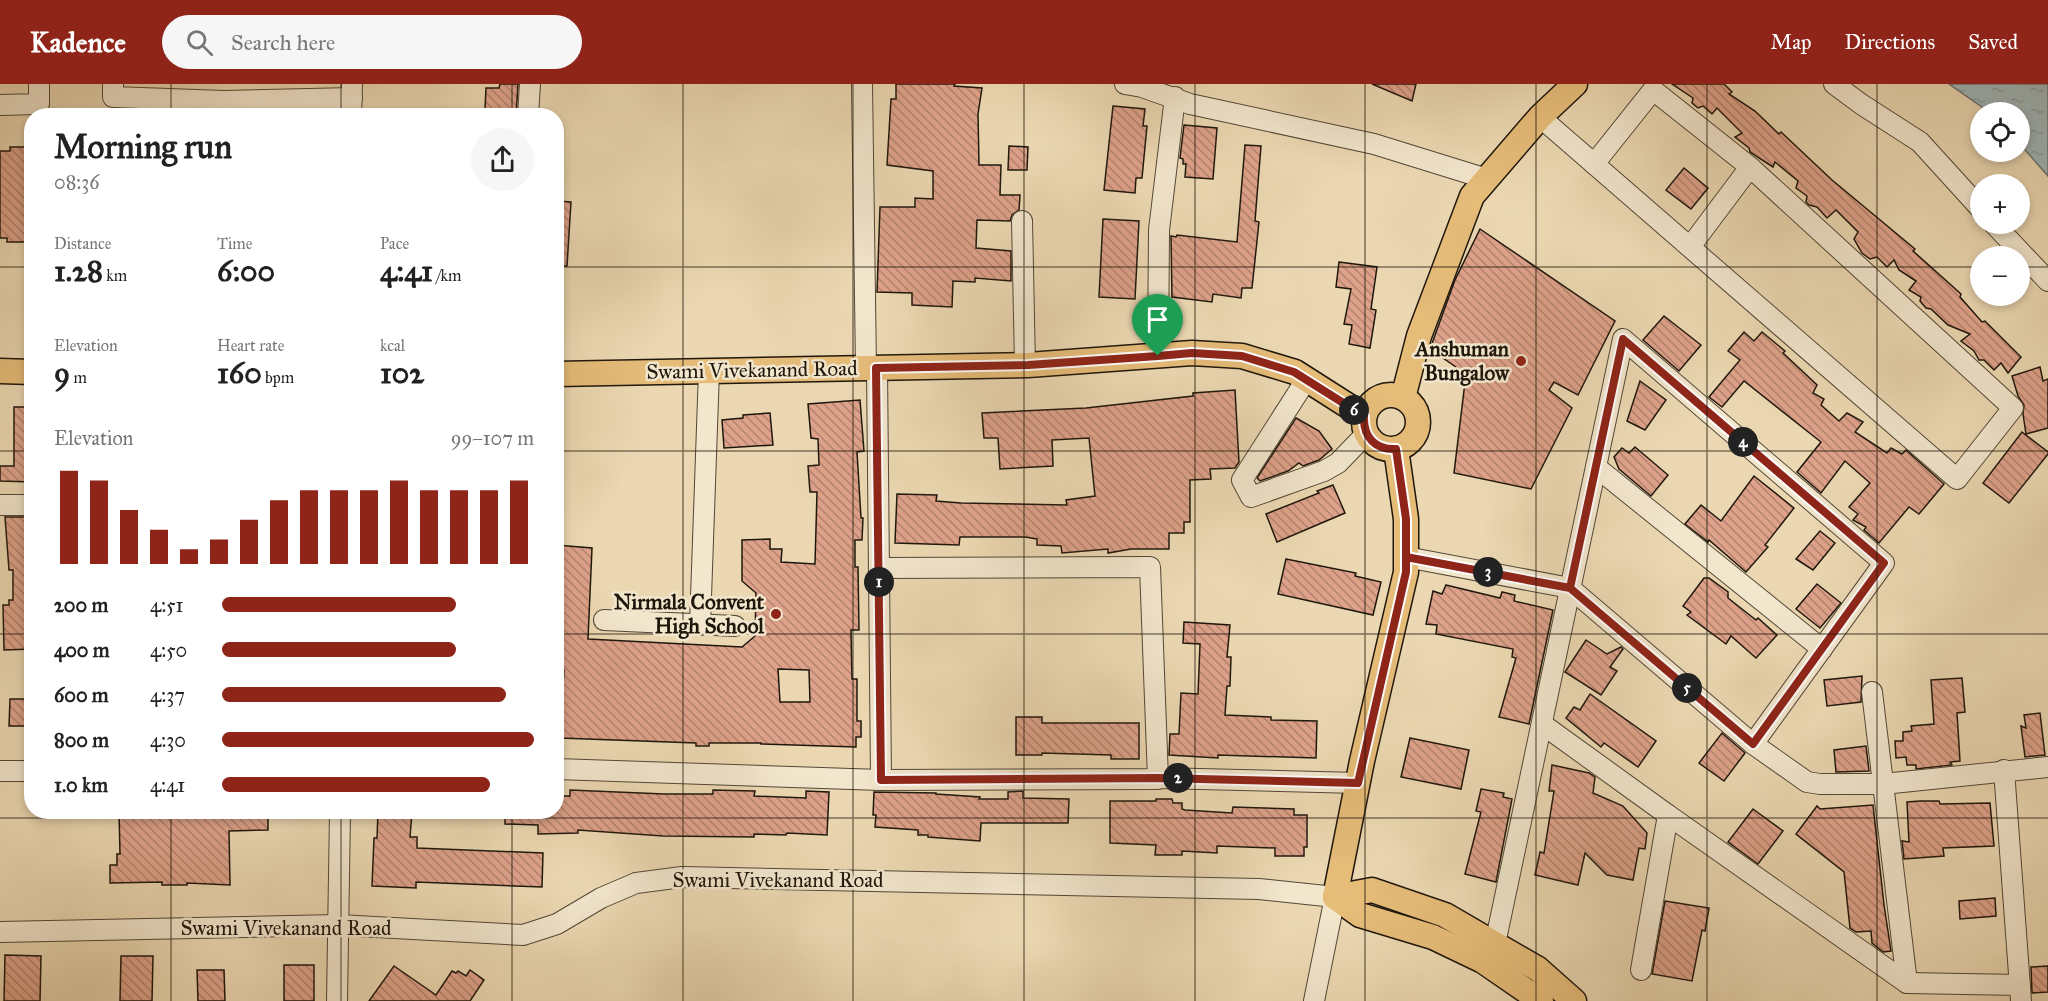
<!DOCTYPE html>
<html lang="en">
<head>
<meta charset="utf-8">
<style>
  :root { --surface:#fff; --page:#f6f6f6; --text:#222; --muted:#767676; --accent:#8f2418 }
  body { margin:0; font-family:"IM FELL Great Primer",serif; background:var(--page); color:var(--text); height:100vh; display:flex; flex-direction:column; font-size:22px; white-space:nowrap }
  * { box-sizing:border-box; margin:0 }
  p { font-size:20px; color:var(--muted) }
  .icon { flex:none; width:33px; height:33px; fill:none; stroke:currentColor; stroke-width:2; stroke-linecap:round; stroke-linejoin:round }
  .map { position:relative; flex:1; overflow:hidden }
  .sheet { position:absolute; left:24px; top:24px; width:540px; height:711px; display:flex; flex-direction:column; background:var(--surface); border-radius:24px; box-shadow:0 3px 9px #0003 }
  .sheet>* { flex:none }
  .controls { position:absolute; left:1970px; top:18px; display:grid; gap:12px }
  .controls a { display:grid; place-items:center; width:60px; height:60px; border-radius:50%; background:var(--surface); box-shadow:0 3px 9px #0003; font-size:30px }
  .pin { position:absolute; display:grid; place-items:center; width:51px; height:51px; color:#fff; margin:-62px -26px; border-radius:50% 50% 50% 0; rotate:-45deg; box-shadow:0 0 6px #0007 }
  .pin .icon { rotate:45deg }
  .km { position:absolute; width:30px; height:30px; margin:-15px; border-radius:50%; background:#222; color:#fff; font-size:16px; line-height:30px; text-align:center }
  .round { display:grid; place-items:center; flex:none; width:63px; height:63px; border-radius:32px; background:var(--page) }
  .headline { display:flex; align-items:center; justify-content:space-between; height:102px; padding:0 30px }
  h1 { font-size:33px; font-weight:700; line-height:45px }
  .figures { display:grid; grid-template-columns:repeat(3,1fr); gap:9px; height:102px; padding:6px 30px }
  .figures div { display:grid; align-content:center }
  .figures b { font-size:30px; font-weight:700 }
  .figures small { font-size:16px; font-weight:400 }
  .figures p { font-size:16px }
  .chart { height:168px; padding:12px 30px }
  .chart p { display:flex; justify-content:space-between }
  .chart svg { width:100%; height:108px; margin-top:6px; stroke:var(--accent); stroke-width:6 }
  ul { padding:0 30px; list-style:none; font-size:20px }
  li { display:grid; grid-template-columns:96px 72px 1fr; align-items:center; height:45px }
  li i { height:15px; border-radius:8px; background:var(--accent) }
  header { display:flex; align-items:center; gap:36px; box-sizing:border-box; height:84px; padding:0 30px; background:var(--accent); color:#fff }
  header strong { font-size:28px }
  nav { display:flex; gap:33px; margin-inline-start:auto; font-size:21px }
  .search { width:420px; height:54px; background:var(--page); display:flex; align-items:center; gap:15px; box-sizing:border-box; padding:0 21px; border-radius:33px; color:var(--muted); font-size:22px }
  .map>svg:first-child { display:block }
</style>
</head>
<body>
<header>
<strong>Kadence</strong>
<div class="search"><svg class="icon" aria-label="search" viewBox="0 0 24 24"><circle cx="10" cy="10" r="6"/><path d="M15 15l6 6"/></svg>Search here</div>
<nav><a>Map</a><a>Directions</a><a>Saved</a></nav>
</header>
<div class="map">
<svg width="2048" height="917" viewBox="0 0 2048 917">
  <defs>
    <pattern id="water-ripples" width="26" height="14" patternUnits="userSpaceOnUse" patternTransform="scale(1.5)"><rect width="26" height="14" fill="#9fb6b9"/><path d="M2 4q2-2 4 0t4 0M15 11q2-2 4 0t4 0" fill="none" stroke="#889c9e"/></pattern>
    <pattern id="building-back-hatch" width="6" height="6" patternUnits="userSpaceOnUse" patternTransform="scale(1.5)"><rect width="6" height="6" fill="#dea28a"/><path d="M-1 5l2 2M0 0l6 6M5-1l2 2" fill="none" stroke="#b3836f"/></pattern>
  </defs>
  <rect width="100%" height="100%" fill="#ebd8b2"/>
  <filter id="stains"><feTurbulence type="fractalNoise" baseFrequency=".00333" numOctaves="4"/><feColorMatrix values="0 0 0 0 .2 0 0 0 0 .09 0 0 0 0 .02 0 0 0 .5 -.17"/></filter>
  <radialGradient id="worn" r=".72"><stop offset=".6" stop-color="#630" stop-opacity="0"/><stop offset="1" stop-color="#630" stop-opacity=".3"/></radialGradient>
  <path fill="url(#water-ripples)" stroke="#6c7674" stroke-width="1.5" d="M1949,0h99v92l-29,-33v-31h-30z"/>
  <g fill="url(#building-back-hatch)" stroke="#1f170c" stroke-width="1.5" fill-rule="evenodd">
    <path d="M500,0h18l-2,32h-24v-7h-7l1,-21h13z"/>
    <path d="M896,0h59l-1,2 28,2 -4,26 1,51h22l-1,30h20l-1,15 -7,5 -2,6 -33,-1 -1,28 35,3v30l-36,-3v4l-22,-1 -1,26 -40,-2v-12l-35,-1 3,-85h35v-9l18,1v-28l-46,-6 4,-66h5z"/>
    <path d="M1372,0h44l-4,17z"/>
    <path d="M1672,0h52l8,8 -3,2 26,17 24,23 2,-2 51,48 83,69 -2,2 48,43 -1,3 22,25 3,-1 36,36 -13,16 -7,-10 -7,7 -10,-10h-5l-5,-9 -13,-10 9,-7 -22,-9 -17,-16 -5,-1 -6,-7 1,-4 -12,-7 7,-9 -17,-11 -5,-10 -7,7 -10,-10 -7,2 -8,-6 -8,-14 4,-7 -22,-22 -9,8 -10,-11 -8,-2 -3,-3 1,-6 -11,-8 2,-7 -23,-19 -2,5 -23,-15 -1,-4 -14,-11 7,-4 -25,-25 -5,6 -9,-8 -5,2 -6,-5 1,-5z"/>
    <path d="M1113,22l32,3 -2,17h4l-5,52h-6l-1,15 -31,-3z"/>
    <path d="M1184,41l33,3 -4,51 -28,-2 1,-13h-3v-5l-3,-1z"/>
    <path d="M1245,61l16,1 -6,75 4,1 -7,66h-10l-1,10 -28,-4 -1,8 -40,-5 -1,-61 5,1 1,-2 60,7z"/>
    <path d="M1009,62l19,1 -1,23h-19z"/>
    <path d="M10,63h22v95h-25v-4h-7v-87h10z"/>
    <path d="M1684,84l24,20 -17,21 -25,-19z"/>
    <path d="M556,117l15,1 -4,64h-11z"/>
    <path d="M1103,135l36,2 -4,78 -36,-2z"/>
    <path d="M1480,145l135,92 -37,74 -24,-13 -5,8 23,18 -41,81 -77,-16 12,-99 -36,-25 25,-69z"/>
    <path d="M1339,178l38,5 -6,42 5,1 -6,38 -21,-4 3,-19 -8,-1 7,-35 -15,-2z"/>
    <path d="M1664,232l37,29 -22,26 -36,-31z"/>
    <path d="M1744,248l10,9 8,-9 23,19 -2,2 34,32 -4,8 11,6 -3,6 18,16 8,-8 16,9 -8,10 32,21 4,-5 11,6 4,-4 38,34 -25,30 -10,-7 -30,36 -15,-13 2,-3 -13,-7 5,-6 -9,-7 21,-24 -25,-22 -24,32 -24,-21 24,-30 -77,-61 -22,26 -13,-10 31,-37 -12,-9z"/>
    <path d="M2040,283l3,14 5,-2v49l-22,6 -3,-20 1,-9 -6,-9 -6,-20z"/>
    <path d="M1640,297l26,19 -21,30 -18,-9z"/>
    <path d="M1235,306l4,72 -4,6 -25,1 1,10 -21,1v42h-6v11h-15v16h-38l-23,4v-4l-46,4 -1,-7 -24,-1v-6l-12,-2h-65l-1,8 -64,-2 2,-49 40,1 -1,6 25,2 106,2 -1,-5 29,-4 -6,-58 -37,2 1,26 -53,3 -2,-31h-14l-2,-25 104,-5 107,-12v-3z"/>
    <path d="M860,316l4,51 -7,1 4,66h2l-1,22h-7v27h3l1,63h-8l1,49h5v42h4v16h-5v10l-95,-3v-1h-52v3h-13v-3l-136,-5 1,-10h-5v-27l6,1 2,-32h-8v-125l36,3 -4,91 154,8 13,-11 1,-43 -14,-12v-41l28,-1v10h12l-1,13 34,2 2,-72h-7l-2,-26 11,-1 -1,-26 -7,-1 -3,-34zM778,585l31,1 1,32h-30z"/>
    <path d="M14,323h17l1,75 -32,-1v-15h14z"/>
    <path d="M770,329l3,32 -49,3 -2,-28 21,-2v-3z"/>
    <path d="M1296,334l23,13 13,18 -13,11 -16,6 -4,-3 -11,8 -28,10 -3,-3z"/>
    <path d="M2022,348l26,20v2l-39,49 -26,-20z"/>
    <path d="M1635,363l33,28 -17,21 -32,-27 -5,-12 8,-9 7,5z"/>
    <path d="M1754,392l40,32 -29,37 3,2 -22,25 -37,-32 -1,2 -23,-18 16,-19 20,16z"/>
    <path d="M1333,401l12,28 -68,29 -11,-28 53,-21 -2,-2z"/>
    <path d="M5,433h27v132l-28,1 -1,-45h6v-5h4v-30h-4z"/>
    <path d="M1820,447l15,12 -22,27 -17,-11z"/>
    <path d="M1286,475l70,14 -1,3 26,6 -8,33 -95,-21z"/>
    <path d="M1704,494h5l19,14v6l28,22 2,-2 19,17 -21,23 -25,-22 -5,8 -39,-29 4,-3 -8,-6z"/>
    <path d="M1817,500l24,19 -21,25 -24,-19z"/>
    <path d="M1446,501l54,13 2,-6 13,3 -1,6 39,9 -24,114 -30,-7 17,-59 -4,-1 1,-8 -77,-15 1,-9 -11,-1 7,-33 9,3z"/>
    <path d="M1184,538l46,3 -3,32h4l-1,29h-3l-2,29 46,2v3l46,1 -1,37 -98,-3v3l-49,-3 1,-21h9l2,-41 17,1 2,-50 -17,-1z"/>
    <path d="M1586,556l21,14 14,-7 2,2 -13,18 7,4 -16,24 -36,-23z"/>
    <path d="M1862,592l-1,26 -34,4 -3,-26z"/>
    <path d="M1962,594l3,34 -8,1 3,48 -10,1 2,3 -36,4v-4h-9l-1,-8 -10,1 -1,-17h8v-9l9,-1 -1,-5 23,-2 -3,-44z"/>
    <path d="M1590,610l66,47 -18,26 -34,-24 -3,4 -35,-29 8,-11 6,3z"/>
    <path d="M10,615h22v27h-23z"/>
    <path d="M2040,629l5,42 -20,2 -4,-31 5,2 -2,-13z"/>
    <path d="M1016,633h26v6h97v36h-28v-4l-69,-2v2h-26z"/>
    <path d="M1722,649l23,20 -21,28 -25,-18z"/>
    <path d="M1410,654l59,12 -8,39 -60,-12z"/>
    <path d="M1866,662l3,25 -33,1 -2,-22z"/>
    <path d="M1552,681l37,8 6,4 -2,16 30,13 24,27 -2,16 -6,-1 -6,32 -26,-5 -22,-22 -7,32 -43,-10 5,-23 4,1 10,-62h-5z"/>
    <path d="M1481,705l23,4 -1,4 9,2 -16,83 -31,-8 16,-62 -5,-1z"/>
    <path d="M570,706l94,4h49v-4l42,1 -1,5 52,2v-7l23,1 -2,43 -40,-2 -1,2 -32,-1v3l-91,-1 -85,-6v3l-40,1v-9l-33,-1v-12h51v-16h14z"/>
    <path d="M1023,707v7l46,1 -1,24h-87l-1,18 -52,-4v-2h-10v-5l-43,-3 1,-12h-3l1,-23 62,1v1l44,3 -1,2h29v-7z"/>
    <path d="M1156,715h16l1,4h9v6l3,1 47,3 1,-6 61,2v6h13v32h-3v9h-29v-8l-58,-2v7l-35,-2v4h-27l1,-10 -46,-2v-42h46z"/>
    <path d="M1920,717h19l1,3 50,-1 4,43 -51,2 1,8 -40,3 -2,-18 7,1 -2,-40z"/>
    <path d="M1873,721l11,100 7,46 -8,1 -11,-9 -1,-12 -15,1 -6,-4 -6,-56 -48,-38 21,-28 3,3z"/>
    <path d="M1753,725l30,22 -25,33 -30,-22z"/>
    <path d="M119,728h149v18l-39,1 1,54 -43,-2v2h-25v-3l-52,1v-18h7v-11h3z"/>
    <path d="M378,728h34l-2,25h7v11l126,5 -1,34 -126,-5v6l-44,-2 2,-48h3z"/>
    <path d="M1995,814l1,18 -36,3 -1,-18z"/>
    <path d="M1665,817l44,7 -4,23 -3,-1 -10,51 -40,-7z"/>
    <path d="M5,871l36,1 -1,45h-36z"/>
    <path d="M121,872h32l-1,45h-32z"/>
    <rect x="284" y="881" width="30" height="36"/>
    <path d="M394,882l42,29 16,-24 4,2 2,-2 8,5 4,-6 14,10 -14,21h-101z"/>
    <path d="M2048,882v26l-16,1 -1,-26z"/>
    <path d="M197,886h27l1,31h-27z"/>
  </g>
  <g fill="none" stroke-linecap="round" stroke-linejoin="round">
    <defs>
      <g id="minor">
        <path d="M113,0v13l111,4 128,-3"/>
        <path d="M862,0l4,284"/>
        <path d="M1125,0l17,3 48,17 184,40 113,35"/>
        <path d="M1834,0l27,20 59,38 60,66"/>
        <path d="M0,21l39,-1v-20"/>
        <path d="M351,32l1,-32"/>
        <path d="M528,32l2,-32"/>
        <path d="M1540,33l417,362 56,-71 -263,-241 -60,80"/>
        <path d="M1594,80l59,-74 97,77"/>
        <path d="M1022,137l3,144"/>
        <path d="M1994,140l54,57"/>
        <path d="M1158,272l1,-126 16,-133"/>
        <path d="M1306,296l-64,100 9,17 73,-26 14,-8 28,-29"/>
        <path d="M1596,383l226,182"/>
        <path d="M0,421h32"/>
        <path d="M1406,473l164,31 183,156 131,-181 -261,-224 -128,605 -7,10"/>
        <path d="M879,484l271,-1 8,212 -277,1"/>
        <path d="M604,536l131,6"/>
        <path d="M700,541l9,-254"/>
        <path d="M1542,640l126,91 -27,155"/>
        <path d="M1753,660l54,38 13,2h63l165,-17"/>
        <path d="M556,685l325,11 -4,-412"/>
        <path d="M2004,686l17,231"/>
        <path d="M0,687h32"/>
        <path d="M1158,694l200,5"/>
        <path d="M1668,731l239,168 -35,-291"/>
        <path d="M0,848l338,-7 185,10 34,-11 44,-26 35,-15 46,-6 577,12 76,8 -21,104"/>
        <path d="M1907,899l113,2"/>
        <path d="M337,917l3,-189"/>
      </g>
      <g id="major">
        <path d="M0,287l32,1"/>
        <path d="M556,290l472,-9 164,-12 50,3 53,16 69,44"/>
        <circle cx="1391" cy="338" r="27"/>
        <path d="M1403,314l16,-62 53,-140 68,-79 35,-33"/>
        <path d="M1335,813l27,-136 44,-189v-53l-10,-70"/>
        <path d="M1335,813l37,-7 73,25 93,54 36,32"/>
        <path d="M1335,813l25,18 73,22 50,24 58,40"/>
      </g>
    </defs>
    <use href="#minor" stroke="#524736" stroke-width="22"/>
    <use href="#major" stroke="#1f170c" stroke-width="27"/>
    <use href="#minor" stroke="#f2e6cd" stroke-width="20"/>
    <use href="#major" stroke="#e6bc79" stroke-width="24"/>
  </g>
  <g fill="none" stroke-linecap="round" stroke-linejoin="round">
    <defs>
      <path id="route" d="M1158,272l-130,9 -152,3 5,412 277,-2 200,5 48,-211v-15l164,31 53,-249 261,224 -131,181 -183,-156 -164,-31v-38l-10,-70c-21,1 -33,-12 -32,-33l-70,-44 -52,-16 -50,-3 -34,3"/>
    </defs>
    <use href="#route" stroke="#fff" stroke-width="12"/>
    <use href="#route" stroke="#8f2418" stroke-width="8"/>
  </g>
  <path fill="none" stroke="#1f170c" stroke-width="1.5" stroke-opacity="0.55" d="M171,0v32M341,0v32M512,0v32M683,0v917M853,0v917M1024,0v917M1195,0v917M1365,0v917M1536,0v917M1707,0v917M1877,0v917M0,183h32M556,183h1424M2019,183h29M0,367h32M556,367h1492M0,550h32M556,550h1492M171,728v189M341,728v189M512,728v189M0,734h2048"/>
  <g fill="#8f2418" stroke="#f2e6cd" stroke-width="2">
    <circle cx="1521" cy="277" r="6"/>
    <circle cx="776" cy="530" r="6"/>
  </g>
  <g text-anchor="middle" stroke-width="5" stroke-linejoin="round" paint-order="stroke">
    <g font-size="21" font-weight="bold" fill="#1f170c" stroke="#f2e6cd" text-anchor="end">
      <text x="1509" y="272">Anshuman<tspan x="1509" dy="24">Bungalow</tspan></text>
      <text x="764" y="525">Nirmala Convent<tspan x="764" dy="24">High School</tspan></text>
    </g>
    <g font-size="21" fill="#1f170c" stroke="#f2e6cd">
      <text transform="translate(752 286) rotate(-1)" y="7">Swami Vivekanand Road</text>
      <text x="778" y="803">Swami Vivekanand Road</text>
      <text x="286" y="851">Swami Vivekanand Road</text>
    </g>
  </g>
  <rect width="100%" height="100%" filter="url(#stains)"/>
  <rect width="100%" height="100%" fill="url(#worn)"/>
</svg>
<div class="controls">
<a><svg class="icon" aria-label="locate" viewBox="0 0 24 24"><circle cx="12" cy="12" r="6"/><path d="M12 2v4M12 18v4M2 12h4M18 12h4"/></svg></a>
<a>+</a>
<a>−</a>
</div>
<div class="pin" style="left:1158px;top:272px;background:#1e9e55"><svg class="icon" aria-label="arrive" viewBox="0 0 24 24"><path d="M6 21V4h12l-3 4 3 4H6"/></svg></div>
<b class="km" style="left:879px;top:498px">1</b>
<b class="km" style="left:1178px;top:694px">2</b>
<b class="km" style="left:1488px;top:488px">3</b>
<b class="km" style="left:1743px;top:358px">4</b>
<b class="km" style="left:1687px;top:604px">5</b>
<b class="km" style="left:1354px;top:326px">6</b>
<section class="sheet">
<div class="headline"><div><h1>Morning run</h1><p>08:36</p></div><a class="round"><svg class="icon" aria-label="share" viewBox="0 0 24 24"><path d="M12 15V3M7 8l5-5 5 5M5 13v7h14v-7"/></svg></a></div>
<div class="figures">
<div><p>Distance</p><b>1.28<small> km</small></b></div>
<div><p>Time</p><b>6:00</b></div>
<div><p>Pace</p><b>4:41<small> /km</small></b></div>
</div>
<div class="figures">
<div><p>Elevation</p><b>9<small> m</small></b></div>
<div><p>Heart rate</p><b>160<small> bpm</small></b></div>
<div><p>kcal</p><b>102</b></div>
</div>
<div class="chart"><p><span>Elevation</span>99–107 m</p>
<svg viewBox="0 0 160 44" preserveAspectRatio="none"><path d="M5 44V6M15 44V10M25 44V22M35 44V30M45 44V38M55 44V34M65 44V26M75 44V18M85 44V14M95 44V14M105 44V14M115 44V10M125 44V14M135 44V14M145 44V14M155 44V10"/></svg>
</div>
<ul>
<li><b>200 m</b>4:51<i style="width:75%"></i></li>
<li><b>400 m</b>4:50<i style="width:75%"></i></li>
<li><b>600 m</b>4:37<i style="width:91%"></i></li>
<li><b>800 m</b>4:30<i style="width:100%"></i></li>
<li><b>1.0 km</b>4:41<i style="width:86%"></i></li>
</ul>
</section>
</div>
</body>
</html>
